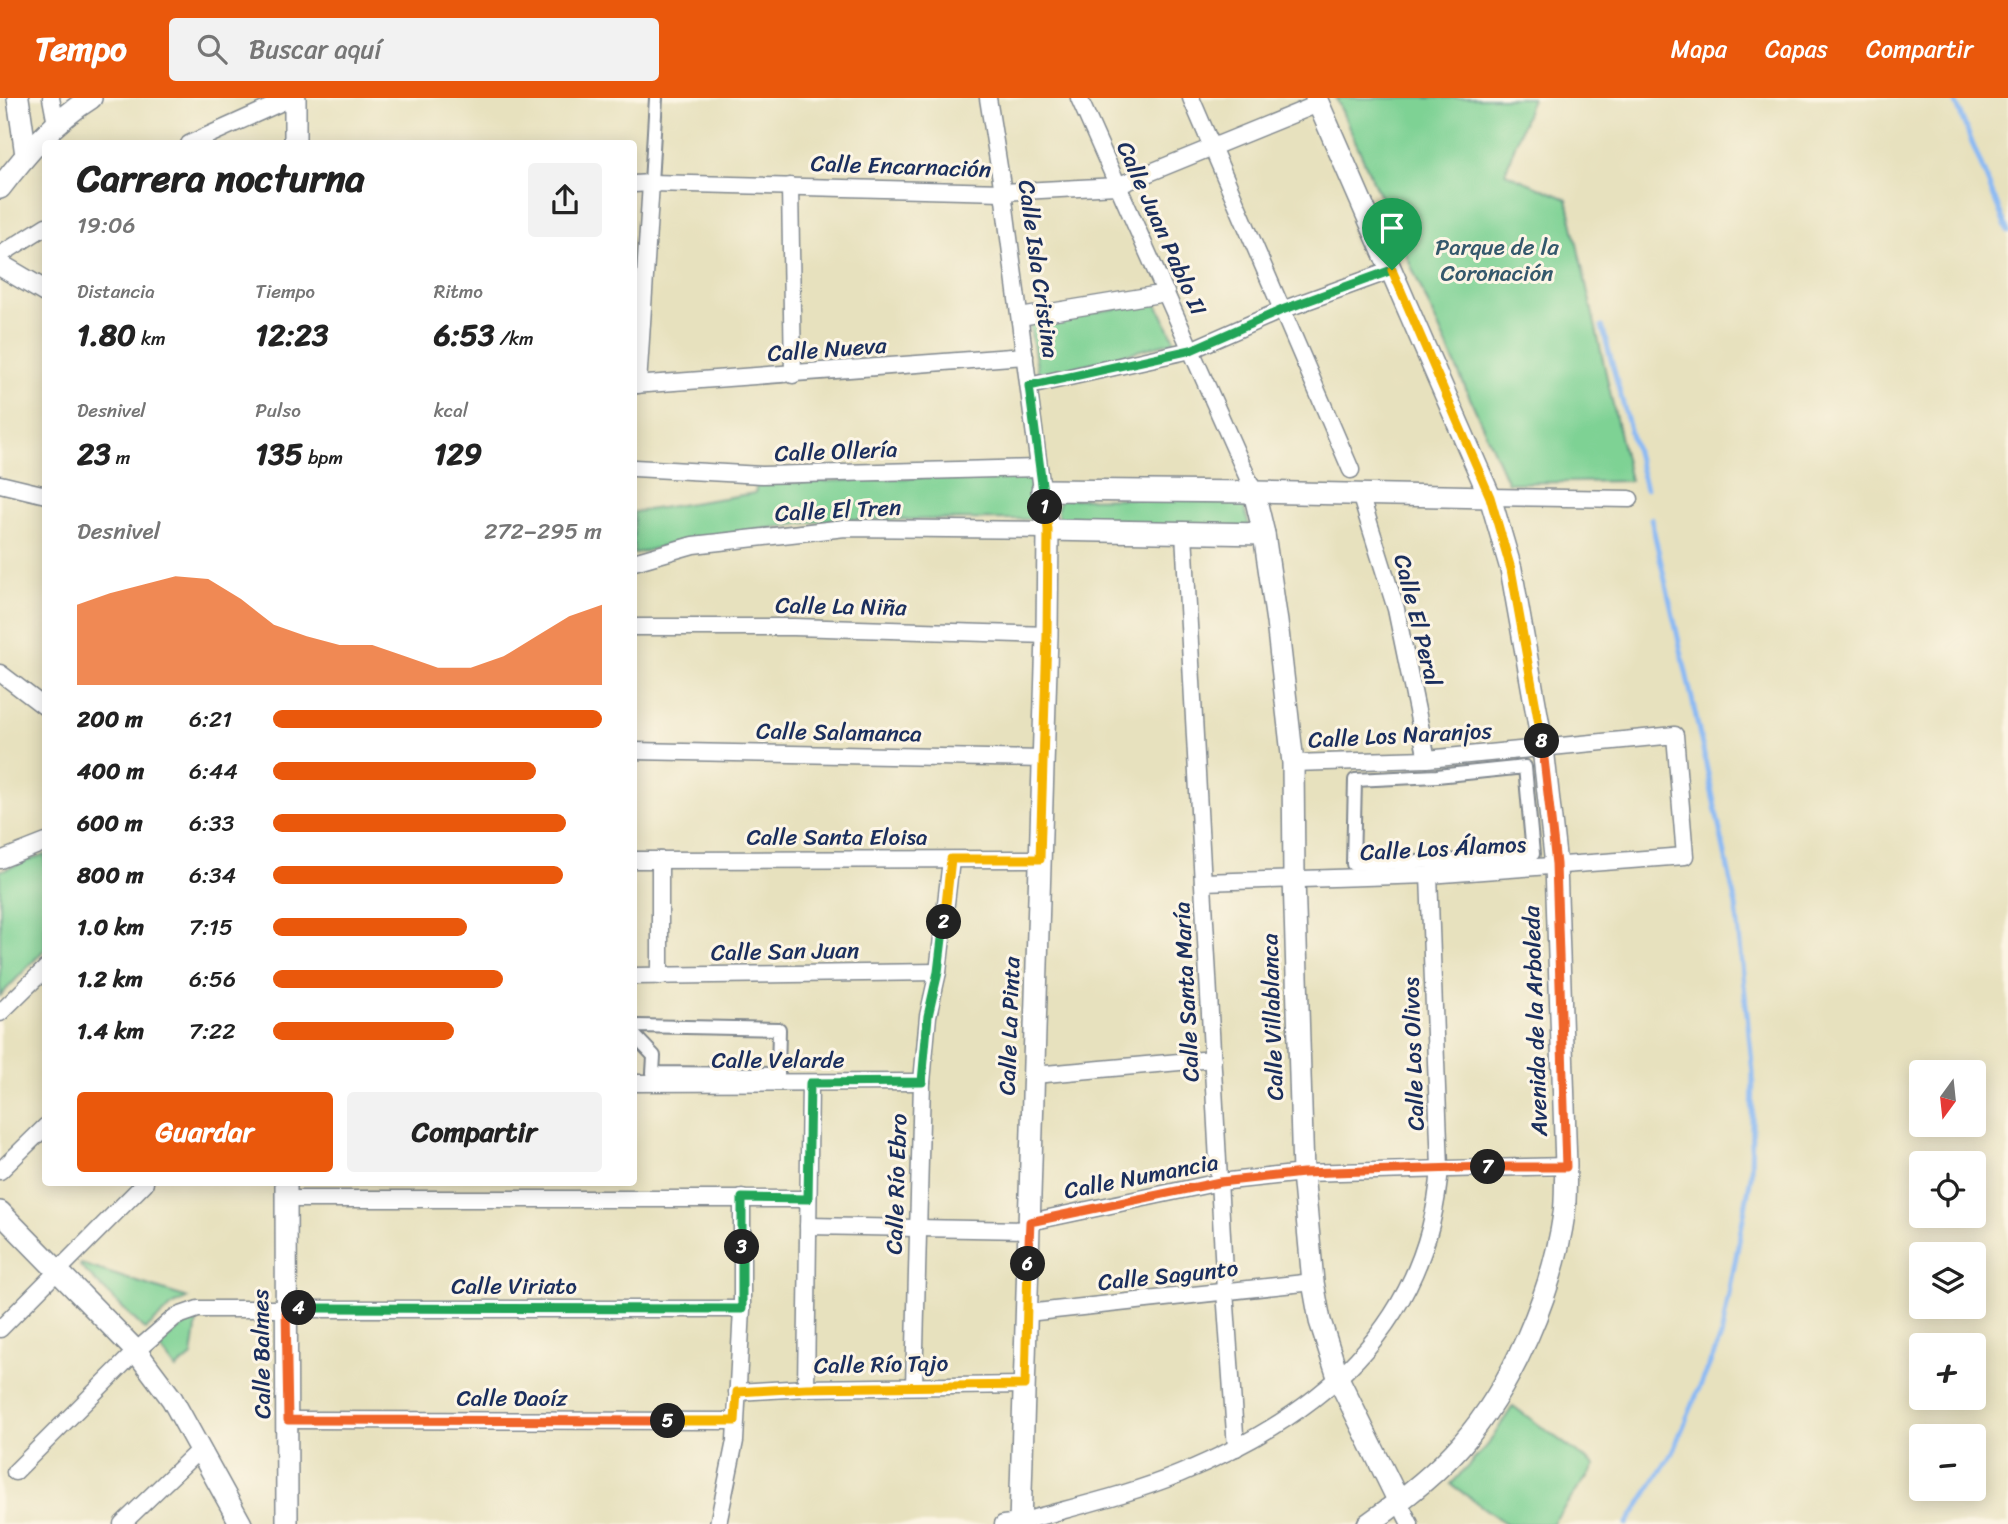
<!DOCTYPE html>
<html lang="es">
<head>
<meta charset="utf-8">
<style>
  :root { --surface:#fff; --page:#f2f2f2; --text:#222; --muted:#767676; --accent:#ea580c }
  body { margin:0; font-family:Sriracha,sans-serif; background:var(--page); color:var(--text); height:100vh; display:flex; flex-direction:column; font-size:26px; white-space:nowrap }
  * { box-sizing:border-box; margin:0 }
  p { font-size:23px; color:var(--muted) }
  .icon { flex:none; width:38px; height:38px; fill:none; stroke:currentColor; stroke-width:2; stroke-linecap:round; stroke-linejoin:round }
  .map { position:relative; flex:1; overflow:hidden }
  .details { position:absolute; left:42px; top:42px; width:595px; height:1046px; display:flex; flex-direction:column; background:var(--surface); border-radius:7px; box-shadow:0 4px 18px #0003 }
  .details>* { flex:none }
  .needle { width:46px; rotate:195deg }
  .tools { position:absolute; left:1909px; top:962px; display:grid; gap:14px }
  .tools a { display:grid; place-items:center; width:77px; height:77px; border-radius:7px; background:var(--surface); box-shadow:0 4px 18px #0003; font-size:35px }
  .pin { position:absolute; display:grid; place-items:center; width:60px; height:60px; color:#fff; margin:-72px -30px; border-radius:50% 50% 50% 0; rotate:-45deg; box-shadow:0 0 7px #0007 }
  .pin .icon { rotate:45deg }
  .km { position:absolute; width:35px; height:35px; margin:-18px; border-radius:50%; background:#222; color:#fff; font-size:19px; line-height:35px; text-align:center }
  .round { display:grid; place-items:center; flex:none; width:74px; height:74px; border-radius:7px; background:var(--page) }
  .headline { display:flex; align-items:center; justify-content:space-between; height:119px; padding:0 35px }
  h1 { font-size:38px; font-weight:700; line-height:52px }
  .stats { display:grid; grid-template-columns:repeat(3,1fr); gap:10px; height:119px; padding:7px 35px }
  .stats div { display:grid; align-content:center }
  .stats b { font-size:30px; font-weight:700 }
  .stats small { font-size:19px; font-weight:400 }
  .stats p { font-size:19px }
  .chart { height:196px; padding:14px 35px }
  .chart p { display:flex; justify-content:space-between }
  .chart svg { width:100%; height:126px; margin-top:7px; fill:var(--accent); opacity:.7 }
  .button { display:flex; gap:14px; margin-top:auto; padding:14px 35px }
  .button a { flex:1; height:80px; border-radius:7px; background:var(--accent); color:#fff; font-size:28px; font-weight:700; line-height:80px; text-align:center }
  .button a+a { background:var(--page); color:var(--text) }
  ul { padding:0 35px; list-style:none; font-size:23px }
  li { display:grid; grid-template-columns:112px 84px 1fr; align-items:center; height:52px }
  li i { height:18px; border-radius:9px; background:var(--accent) }
  header { display:flex; align-items:center; gap:42px; box-sizing:border-box; height:98px; padding:0 35px; background:var(--accent); color:#fff }
  header strong { font-size:33px }
  nav { display:flex; gap:38px; margin-inline-start:auto; font-size:24px }
  .search { width:490px; height:63px; background:var(--page); display:flex; align-items:center; gap:18px; box-sizing:border-box; padding:0 24px; border-radius:7px; color:var(--muted); font-size:26px }
  .map>svg:first-child { display:block }
</style>
</head>
<body>
<header>
<strong>Tempo</strong>
<div class="search"><svg class="icon" aria-label="search" viewBox="0 0 24 24"><circle cx="10" cy="10" r="6"/><path d="M15 15l6 6"/></svg>Buscar aquí</div>
<nav><a>Mapa</a><a>Capas</a><a>Compartir</a></nav>
</header>
<div class="map">
<svg width="2008" height="1426" viewBox="0 0 2008 1426">
  <rect width="100%" height="100%" fill="#fcf5e5"/>
  <filter id="ink" filterUnits="userSpaceOnUse"><feTurbulence type="fractalNoise" baseFrequency=".0143" numOctaves="2"/><feDisplacementMap in="SourceGraphic" scale="14" xChannelSelector="R" yChannelSelector="G"/><feConvolveMatrix kernelMatrix="1 2 1 2 8 2 1 2 1" color-interpolation-filters="sRGB"/></filter>
  <filter id="wash" filterUnits="userSpaceOnUse"><feTurbulence type="fractalNoise" baseFrequency=".00686" numOctaves="4" result="noise"/><feDisplacementMap in="SourceGraphic" scale="28" xChannelSelector="R" yChannelSelector="G"/><feGaussianBlur stdDeviation="1.57" result="paint"/><feColorMatrix in="noise" values="0 0 0 0 0 0 0 0 0 0 0 0 0 0 0 0 0 1.4 0 .05"/><feComposite in="paint" operator="in"/></filter>
  <g filter="url(#wash)">
    <rect width="100%" height="100%" fill="#e7e1be"/>
    <g fill="#7ed294" stroke="#4c8079" stroke-width="2">
      <path d="M1336,0h196l-27,75 62,26 63,282 -122,2z"/>
      <path d="M1156,204l19,39 -136,36 -10,-54z"/>
      <path d="M1033,375l3,46 -207,1 -137,19 -58,15v-42l121,-19 2,-9z"/>
      <path d="M1241,399l9,31 -186,-5c-8,-8 -8,-14 -3,-24z"/>
      <path d="M45,756v95l-45,47v-125z"/>
      <path d="M81,1166l107,34 -16,8 -27,24 -65,-64z"/>
      <path d="M197,1223l-5,35 -16,13 -18,-24 31,-23z"/>
      <path d="M1513,1308l82,60 -43,58h-46l-55,-40 36,-38z"/>
    </g>
    <g fill="none" stroke-linecap="round" stroke-linejoin="round">
      <g stroke="#89b9f4" stroke-width="5">
        <path d="M1954,0l54,134"/>
        <path d="M1602,228l44,163"/>
        <path d="M1627,1426l45,-71 49,-116 30,-161 2,-103 -17,-167 -43,-203 -42,-184"/>
      </g>
    </g>
  </g>
  <g filter="url(#ink)">
    <g fill="none" stroke-linecap="round" stroke-linejoin="round">
      <defs>
        <g id="pedestrian">
          <path d="M651,85l5,-85"/>
          <path d="M1525,669l8,87 -86,7 -94,3 2,-84 82,-4z"/>
          <path d="M634,933l2,-5 143,3 -1,45 -125,-1 1,-17 -20,-21"/>
        </g>
        <g id="minor">
          <path d="M51,0l5,26"/>
          <path d="M988,0l15,94 39,298"/>
          <path d="M1079,0l175,394"/>
          <path d="M1191,0l160,372"/>
          <path d="M189,46l102,-46"/>
          <path d="M634,86l17,-1 352,9 114,-6 201,-82"/>
          <path d="M790,88l3,189"/>
          <path d="M0,157l46,-29"/>
          <path d="M1020,219l146,-24"/>
          <path d="M634,287l391,-29"/>
          <path d="M638,287l13,-202"/>
          <path d="M1029,288l162,-36 91,-40 110,-40"/>
          <path d="M634,370l128,7 277,-7"/>
          <path d="M0,386l46,11"/>
          <path d="M1360,396l36,115 31,150"/>
          <path d="M1490,399l140,2"/>
          <path d="M1184,435l41,758 11,157"/>
          <path d="M634,464l59,-17 152,-17 203,2"/>
          <path d="M634,529h160l253,8"/>
          <path d="M0,575l46,35"/>
          <path d="M634,653l409,8"/>
          <path d="M0,762l46,-18"/>
          <path d="M634,762l406,-1"/>
          <path d="M660,762v116"/>
          <path d="M1203,784l226,-7 256,-19 -10,-121 -248,24 -134,4"/>
          <path d="M634,878l304,-4"/>
          <path d="M0,915l46,-45"/>
          <path d="M1034,977l179,-16"/>
          <path d="M634,985l288,-1"/>
          <path d="M0,1073l46,-45"/>
          <path d="M286,1101h522"/>
          <path d="M1030,1124l190,-40 83,-9 263,-7"/>
          <path d="M808,1128l221,4"/>
          <path d="M1027,1215l286,-31"/>
          <path d="M0,1231l145,-146"/>
          <path d="M914,1288l8,-304 6,-66 10,-44 13,-112"/>
          <path d="M806,1290l4,-305"/>
          <path d="M737,1294l69,-4 219,-3"/>
          <path d="M288,1322l447,1"/>
          <path d="M15,1374l121,-121 39,-34 23,-8h544"/>
          <path d="M1399,1404l11,22"/>
          <path d="M122,1426l78,-75"/>
          <path d="M718,1426l17,-83 7,-132v-111"/>
          <path d="M1003,1426l17,-2c53,-15 108,-27 159,-48 139,-57 249,-147 261,-306l-11,-293"/>
        </g>
        <g id="tertiary">
          <path d="M18,0l8,57"/>
          <path d="M1316,0l174,399 21,72 32,179 13,117 10,301c-1,16 0,33 -2,48 -11,77 -51,172 -103,231 -27,31 -60,56 -93,79"/>
          <path d="M295,46v-46"/>
          <path d="M0,90c26,-34 54,-67 91,-90"/>
          <path d="M0,167l46,27"/>
          <path d="M1254,394l10,42 13,88 16,141 1,114 9,296 10,109 7,39 19,59 60,122"/>
          <path d="M1048,432l216,4"/>
          <path d="M286,1085l1,341"/>
          <path d="M0,1114l136,139 36,48 69,125"/>
          <path d="M1020,1426l27,-889 1,-105 -6,-40 212,2 236,5"/>
        </g>
      </defs>
      <use href="#pedestrian" stroke="#81888e" stroke-width="16"/>
      <use href="#minor" stroke="#81888e" stroke-width="19"/>
      <use href="#tertiary" stroke="#81888e" stroke-width="24"/>
      <use href="#pedestrian" stroke="#fff" stroke-width="12"/>
      <use href="#minor" stroke="#fff" stroke-width="16"/>
      <use href="#tertiary" stroke="#fff" stroke-width="21"/>
    </g>
  </g>
  <g fill="none" stroke-linecap="round" stroke-linejoin="round" filter="url(#ink)">
    <defs>
      <path id="split-1" d="M1045,409l-16,-121 162,-36 91,-40 110,-40"/>
      <path id="split-2" d="M944,824l7,-63h89l7,-224 1,-105 -3,-23"/>
      <path id="split-3" d="M742,1149v-49l66,1 2,-116 112,-1 6,-66 10,-44 6,-50"/>
      <path id="split-4" d="M299,1210l443,1v-62"/>
      <path id="split-5" d="M299,1210h-13l2,112 380,1"/>
      <path id="split-6" d="M668,1323h67l2,-29 69,-4 219,-3 3,-121"/>
      <path id="split-7" d="M1028,1166l2,-42 190,-40 83,-9 185,-6"/>
      <path id="split-8" d="M1488,1069h78l-10,-303 -14,-123"/>
      <path id="split-9" d="M1392,172l98,227 21,72 31,172"/>
    </defs>
    <use href="#split-1" stroke="#fff" stroke-width="14"/>
    <use href="#split-2" stroke="#fff" stroke-width="14"/>
    <use href="#split-3" stroke="#fff" stroke-width="14"/>
    <use href="#split-4" stroke="#fff" stroke-width="14"/>
    <use href="#split-5" stroke="#fff" stroke-width="14"/>
    <use href="#split-6" stroke="#fff" stroke-width="14"/>
    <use href="#split-7" stroke="#fff" stroke-width="14"/>
    <use href="#split-8" stroke="#fff" stroke-width="14"/>
    <use href="#split-9" stroke="#fff" stroke-width="14"/>
    <use href="#split-1" stroke="#22a559" stroke-width="9"/>
    <use href="#split-2" stroke="#f5b400" stroke-width="9"/>
    <use href="#split-3" stroke="#22a559" stroke-width="9"/>
    <use href="#split-4" stroke="#22a559" stroke-width="9"/>
    <use href="#split-5" stroke="#f0652b" stroke-width="9"/>
    <use href="#split-6" stroke="#f5b400" stroke-width="9"/>
    <use href="#split-7" stroke="#f0652b" stroke-width="9"/>
    <use href="#split-8" stroke="#f0652b" stroke-width="9"/>
    <use href="#split-9" stroke="#f5b400" stroke-width="9"/>
  </g>
  <g text-anchor="middle" stroke-width="6" stroke-linejoin="round" paint-order="stroke">
    <g font-size="23" fill="#1b2f5e" stroke="#fcf5e5">
      <text transform="translate(901 68) rotate(2)" y="8">Calle Encarnación</text>
      <text transform="translate(1162 130) rotate(66)" y="8">Calle Juan Pablo II</text>
      <text transform="translate(1039 171) rotate(82)" y="8">Calle Isla Cristina</text>
      <text transform="translate(827 251) rotate(-4)" y="8">Calle Nueva</text>
      <text transform="translate(836 353) rotate(-2)" y="8">Calle Ollería</text>
      <text transform="translate(838 412) rotate(-3)" y="8">Calle El Tren</text>
      <text transform="translate(841 508) rotate(1)" y="8">Calle La Niña</text>
      <text transform="translate(1418 522) rotate(76)" y="8">Calle El Peral</text>
      <text transform="translate(839 634) rotate(1)" y="8">Calle Salamanca</text>
      <text transform="translate(1400 637) rotate(-3)" y="8">Calle Los Naranjos</text>
      <text x="837" y="747">Calle Santa Eloisa</text>
      <text transform="translate(1443 750) rotate(-3)" y="8">Calle Los Álamos</text>
      <text transform="translate(785 853) rotate(-1)" y="8">Calle San Juan</text>
      <text transform="translate(1186 894) rotate(-93)" y="8">Calle Santa María</text>
      <text transform="translate(1272 919) rotate(-92)" y="8">Calle Villablanca</text>
      <text transform="translate(1535 923) rotate(-92)" y="8">Avenida de la Arboleda</text>
      <text transform="translate(1009 928) rotate(-88)" y="8">Calle La Pinta</text>
      <text transform="translate(1413 956) rotate(-92)" y="8">Calle Los Olivos</text>
      <text x="778" y="970">Calle Velarde</text>
      <text transform="translate(1141 1078) rotate(-11)" y="8">Calle Numancia</text>
      <text transform="translate(896 1086) rotate(-88)" y="8">Calle Río Ebro</text>
      <text transform="translate(1168 1177) rotate(-6)" y="8">Calle Sagunto</text>
      <text x="514" y="1196">Calle Viriato</text>
      <text transform="translate(261 1256) rotate(-91)" y="8">Calle Balmes</text>
      <text transform="translate(881 1266) rotate(-1)" y="8">Calle Río Tajo</text>
      <text x="512" y="1308">Calle Daoíz</text>
    </g>
    <g font-size="23" fill="#34586c" stroke="#fcf5e5">
      <text x="1497" y="157">Parque de la<tspan x="1497" dy="26">Coronación</tspan></text>
    </g>
  </g>
</svg>
<div class="tools">
<a><svg class="needle" viewBox="-14 -14 28 28"><path d="M0-13l5 13h-10z" fill="#e53935"/><path d="M0 13l5-13h-10z" fill="#767676"/></svg></a>
<a><svg class="icon" aria-label="locate" viewBox="0 0 24 24"><circle cx="12" cy="12" r="6"/><path d="M12 2v4M12 18v4M2 12h4M18 12h4"/></svg></a>
<a><svg class="icon" aria-label="layers" viewBox="0 0 24 24"><path d="M12 4l9 5-9 5-9-5zM3 14l9 5 9-5"/></svg></a>
<a>+</a>
<a>−</a>
</div>
<div class="pin" style="left:1392px;top:172px;background:#1e9e55"><svg class="icon" aria-label="arrive" viewBox="0 0 24 24"><path d="M6 21V4h12l-3 4 3 4H6"/></svg></div>
<b class="km" style="left:1045px;top:409px">1</b>
<b class="km" style="left:944px;top:824px">2</b>
<b class="km" style="left:742px;top:1149px">3</b>
<b class="km" style="left:299px;top:1210px">4</b>
<b class="km" style="left:668px;top:1323px">5</b>
<b class="km" style="left:1028px;top:1166px">6</b>
<b class="km" style="left:1488px;top:1069px">7</b>
<b class="km" style="left:1542px;top:643px">8</b>
<section class="details">
<div class="headline"><div><h1>Carrera nocturna</h1><p>19:06</p></div><a class="round"><svg class="icon" aria-label="share" viewBox="0 0 24 24"><path d="M12 15V3M7 8l5-5 5 5M5 13v7h14v-7"/></svg></a></div>
<div class="stats">
<div><p>Distancia</p><b>1.80<small> km</small></b></div>
<div><p>Tiempo</p><b>12:23</b></div>
<div><p>Ritmo</p><b>6:53<small> /km</small></b></div>
</div>
<div class="stats">
<div><p>Desnivel</p><b>23<small> m</small></b></div>
<div><p>Pulso</p><b>135<small> bpm</small></b></div>
<div><p>kcal</p><b>129</b></div>
</div>
<div class="chart"><p><span>Desnivel</span>272–295 m</p>
<svg viewBox="0 0 160 44" preserveAspectRatio="none"><path d="M0 44V16L10 12L20 9L30 6L40 7L50 14L60 23L70 27L80 30L90 30L100 34L110 38L120 38L130 34L140 27L150 20L160 16V44z"/></svg>
</div>
<ul>
<li><b>200 m</b>6:21<i style="width:100%"></i></li>
<li><b>400 m</b>6:44<i style="width:80%"></i></li>
<li><b>600 m</b>6:33<i style="width:89%"></i></li>
<li><b>800 m</b>6:34<i style="width:88%"></i></li>
<li><b>1.0 km</b>7:15<i style="width:59%"></i></li>
<li><b>1.2 km</b>6:56<i style="width:70%"></i></li>
<li><b>1.4 km</b>7:22<i style="width:55%"></i></li>
</ul>
<div class="button"><a>Guardar</a><a>Compartir</a></div>
</section>
</div>
</body>
</html>
